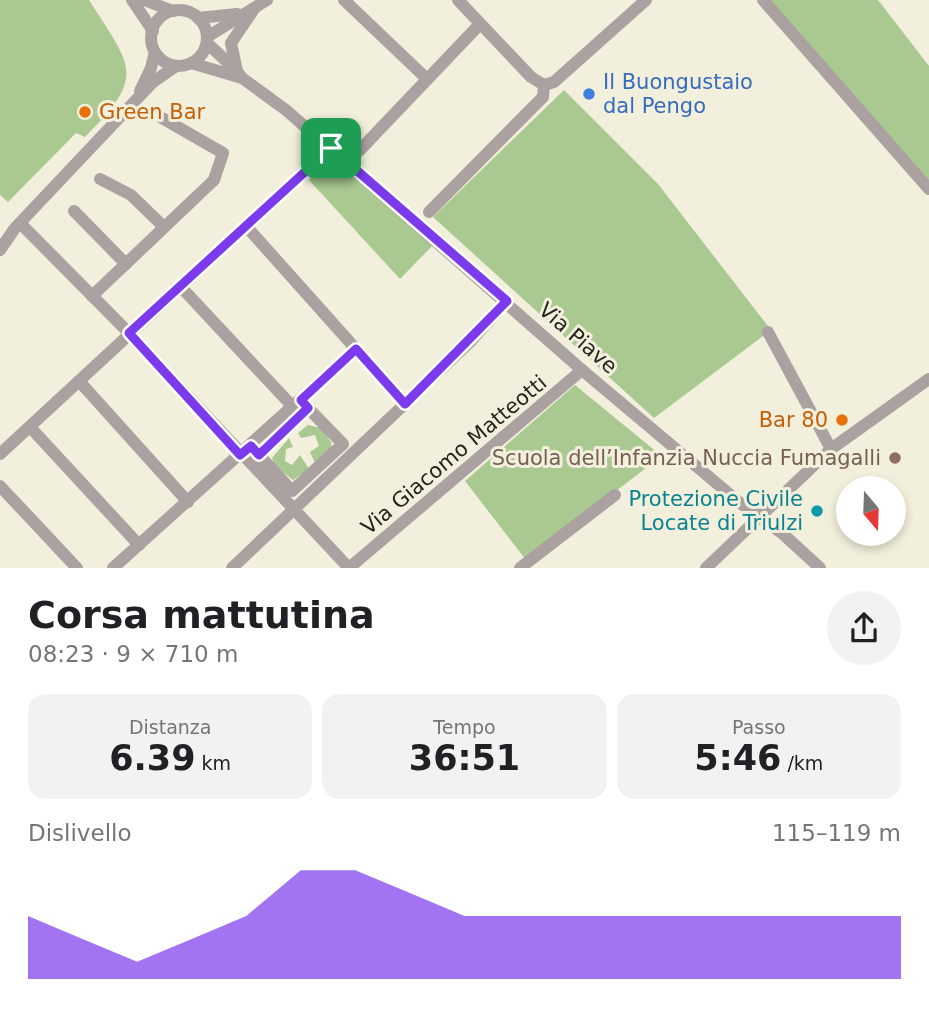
<!DOCTYPE html>
<html lang="it">
<head>
<meta charset="utf-8">
<style>
  :root { --surface:#fff; --page:#f2f2f2; --text:#202124; --muted:#757577; --accent:#7c3aed }
  body { margin:0; font-family:"DejaVu Sans",sans-serif; background:var(--page); color:var(--text); height:100vh; display:flex; flex-direction:column; font-size:26px; white-space:nowrap }
  * { box-sizing:border-box; margin:0 }
  p { font-size:23px; color:var(--muted) }
  .icon { flex:none; width:38px; height:38px; fill:none; stroke:currentColor; stroke-width:2; stroke-linecap:round; stroke-linejoin:round }
  .map { position:relative; height:568px; overflow:hidden }
  .panel { display:flex; flex-direction:column; background:var(--surface); flex:1 }
  .panel>* { flex:none }
  .needle { width:46px; rotate:161deg }
  .controls { position:absolute; left:836px; top:476px; display:grid; gap:14px }
  .controls a { display:grid; place-items:center; width:70px; height:70px; border-radius:50%; background:var(--surface); box-shadow:0 4px 10px #0003; font-size:35px }
  .pin { position:absolute; display:grid; place-items:center; width:60px; height:60px; color:#fff; margin:-30px; border-radius:14px; box-shadow:0 4px 10px #0006 }
  .round { display:grid; place-items:center; flex:none; width:74px; height:74px; border-radius:37px; background:var(--page) }
  .headline { display:flex; align-items:center; justify-content:space-between; height:119px; padding:0 28px }
  h1 { font-size:38px; font-weight:700; line-height:52px }
  .figures { display:grid; grid-template-columns:repeat(3,1fr); gap:10px; height:119px; padding:7px 28px }
  .figures div { display:grid; align-content:center; border-radius:18px; background:var(--page); text-align:center }
  .figures b { font-size:35px; font-weight:700 }
  .figures small { font-size:19px; font-weight:400 }
  .figures p { font-size:19px }
  .chart { height:196px; padding:14px 28px }
  .chart p { display:flex; justify-content:space-between }
  .chart svg { width:100%; height:126px; margin-top:7px; fill:var(--accent); opacity:.7 }
  .map>svg:first-child { display:block }
</style>
</head>
<body>
<div class="map">
<svg width="929" height="568" viewBox="0 0 929 568">
  <rect width="100%" height="100%" fill="#f2efdc"/>
  <g fill="#a9c990">
    <path d="M0,0h89c43,68 58,75 -4,137l-9,-4 -68,69 -8,-7z"/>
    <path d="M767,0h111l51,66v115z"/>
    <path d="M564,90l94,94 113,146 -117,88 -221,-201z"/>
    <path d="M330,158l104,86 -34,35 -91,-99z"/>
    <path d="M575,385l83,68 1,5 -133,102 -61,-79z"/>
    <path d="M308,425l13,3 10,14 1,9 -17,12 -5,-11 9,-6 -4,-11 -14,3 -3,-5z"/>
    <path d="M289,438l4,9 -7,2 -1,12 7,4 8,-10 9,14 -16,11 -18,-14 -3,-8z"/>
  </g>
  <g fill="none" stroke-linecap="round" stroke-linejoin="round">
    <g stroke="#aba1a1" stroke-width="12">
      <path d="M132,0l21,31"/>
      <path d="M144,0l29,11"/>
      <path d="M344,0l83,79"/>
      <path d="M458,0l73,77 13,8"/>
      <path d="M763,0l166,189"/>
      <circle cx="179" cy="38" r="28"/>
      <path d="M198,18l39,-4"/>
      <path d="M207,37l60,-37"/>
      <path d="M207,43l30,28"/>
      <path d="M191,63l51,15 44,32 296,260 158,133 43,31 37,34"/>
      <path d="M242,78l-5,-7 -6,-28 23,-34"/>
      <path d="M544,85l10,-3 92,-82"/>
      <path d="M140,91l11,-23 4,-16"/>
      <path d="M359,151l121,-127"/>
      <path d="M100,179l31,16 33,32"/>
      <path d="M74,211l52,53"/>
      <path d="M429,212l114,-115 1,-12"/>
      <path d="M20,223l109,110 220,235"/>
      <path d="M246,226l159,178"/>
      <path d="M0,250l15,-22 138,-146 23,-16"/>
      <path d="M181,287l112,120"/>
      <path d="M92,296l122,-116 9,-27 -61,-35"/>
      <path d="M768,332l63,117"/>
      <path d="M79,381l109,121"/>
      <path d="M30,427l109,118"/>
      <path d="M251,446l41,45 51,-47 -35,-36 -49,47"/>
      <path d="M0,454l331,-306"/>
      <path d="M0,486l77,82"/>
      <path d="M113,568l243,-219"/>
      <path d="M232,568l238,-226 37,-41"/>
      <path d="M349,568l233,-198"/>
      <path d="M520,568l95,-73"/>
      <path d="M706,568l125,-119 98,-70"/>
    </g>
  </g>
  <g fill="none" stroke-linecap="round" stroke-linejoin="round">
    <defs>
      <path id="route" d="M331,148l176,153 -102,103 -49,-55 -55,51 7,8 -49,47 -8,-9 -11,9 -111,-122z"/>
    </defs>
    <use href="#route" stroke="#fff" stroke-width="14"/>
    <use href="#route" stroke="#7c3aed" stroke-width="9"/>
  </g>
  <circle fill="#3f7fe0" stroke="#f2efdc" stroke-width="2.5" cx="589" cy="94" r="7"/>
  <g fill="#e8710a" stroke="#f2efdc" stroke-width="2.5">
    <circle cx="85" cy="112" r="7"/>
    <circle cx="842" cy="420" r="7"/>
  </g>
  <circle fill="#8d6e63" stroke="#f2efdc" stroke-width="2.5" cx="895" cy="458" r="7"/>
  <circle fill="#0f9aa8" stroke="#f2efdc" stroke-width="2.5" cx="817" cy="511" r="7"/>
  <g text-anchor="middle" stroke-width="6" stroke-linejoin="round" paint-order="stroke">
    <g font-size="21" fill="#366cbe" stroke="#f2efdc" text-anchor="start">
      <text x="603" y="89">Il Buongustaio<tspan x="603" dy="24">dal Pengo</tspan></text>
    </g>
    <g font-size="21" fill="#c56008" stroke="#f2efdc" text-anchor="start">
      <text x="99" y="119">Green Bar</text>
      <text x="828" y="427" text-anchor="end">Bar 80</text>
    </g>
    <g font-size="21" fill="#25241d" stroke="#f2efdc">
      <text transform="translate(578 338) rotate(41)" y="7">Via Piave</text>
      <text transform="translate(454 455) rotate(-40)" y="7">Via Giacomo Matteotti</text>
    </g>
    <g font-size="21" fill="#785e54" stroke="#f2efdc" text-anchor="end">
      <text x="881" y="465">Scuola dell’Infanzia Nuccia Fumagalli</text>
    </g>
    <g font-size="21" fill="#0d838f" stroke="#f2efdc" text-anchor="end">
      <text x="803" y="506">Protezione Civile<tspan x="803" dy="24">Locate di Triulzi</tspan></text>
    </g>
  </g>
</svg>
<div class="controls">
<a><svg class="needle" viewBox="-14 -14 28 28"><path d="M0-13l5 13h-10z" fill="#e53935"/><path d="M0 13l5-13h-10z" fill="#757577"/></svg></a>
</div>
<div class="pin" style="left:331px;top:148px;background:#1e9e55"><svg class="icon" aria-label="arrive" viewBox="0 0 24 24"><path d="M6 21V4h12l-3 4 3 4H6"/></svg></div>
</div>
<section class="panel">
<div class="headline"><div><h1>Corsa mattutina</h1><p>08:23 · 9 × 710 m</p></div><a class="round"><svg class="icon" aria-label="share" viewBox="0 0 24 24"><path d="M12 15V3M7 8l5-5 5 5M5 13v7h14v-7"/></svg></a></div>
<div class="figures">
<div><p>Distanza</p><b>6.39<small> km</small></b></div>
<div><p>Tempo</p><b>36:51</b></div>
<div><p>Passo</p><b>5:46<small> /km</small></b></div>
</div>
<div class="chart"><p><span>Dislivello</span>115–119 m</p>
<svg viewBox="0 0 160 44" preserveAspectRatio="none"><path d="M0 44V22L10 30L20 38L30 30L40 22L50 6L60 6L70 14L80 22L90 22L100 22L110 22L120 22L130 22L140 22L150 22L160 22V44z"/></svg>
</div>
</section>
</body>
</html>
